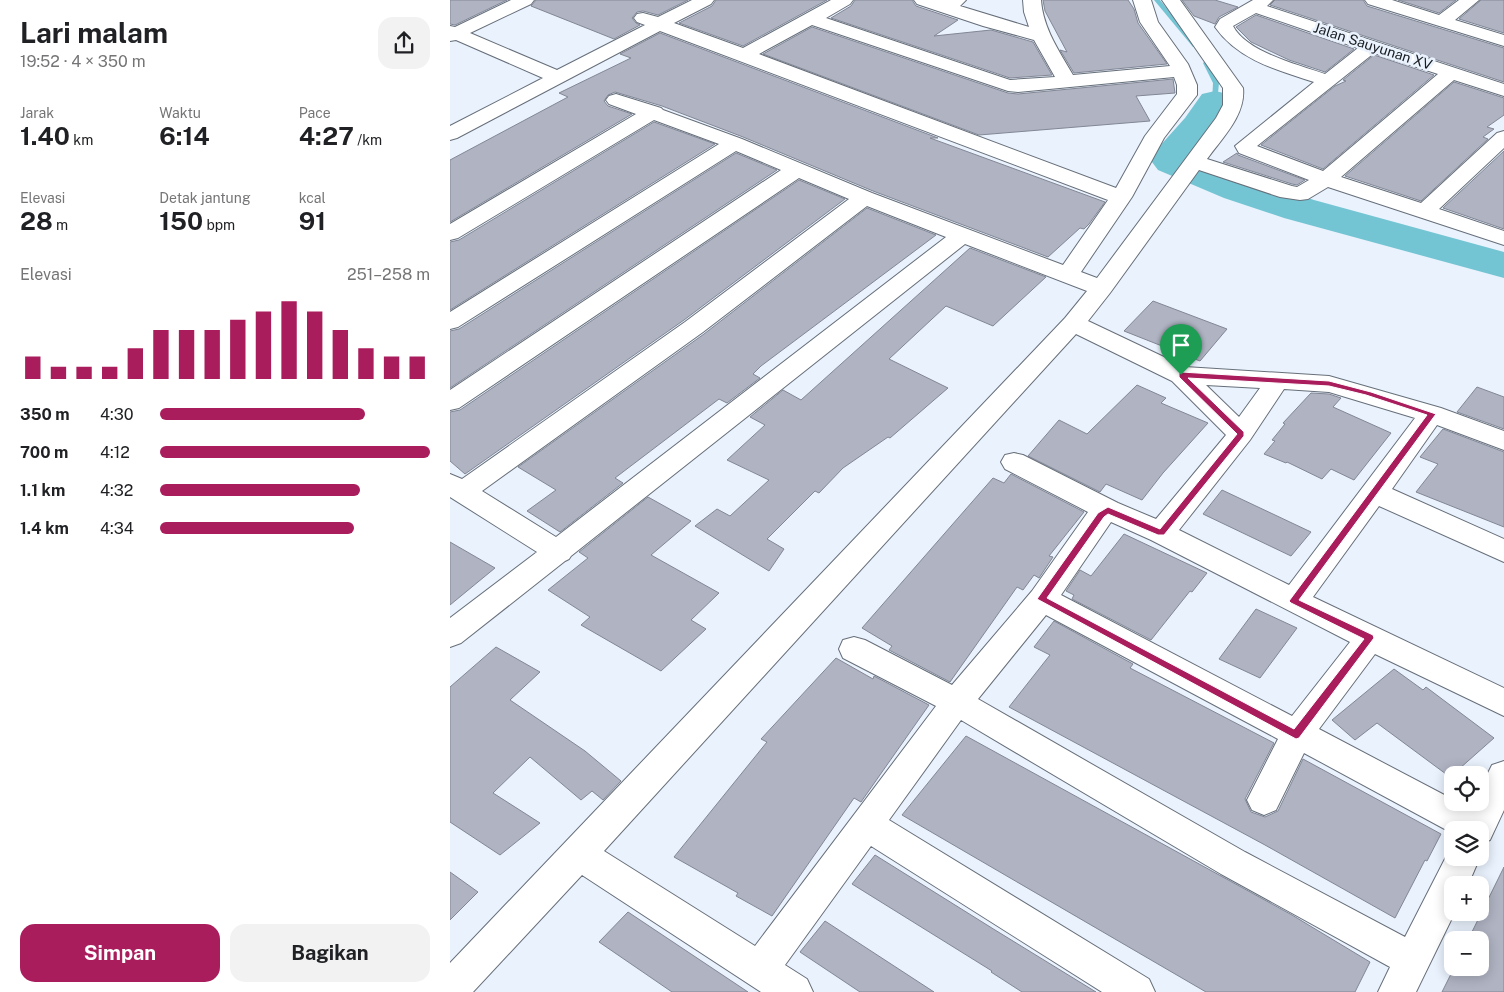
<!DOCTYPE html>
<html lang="id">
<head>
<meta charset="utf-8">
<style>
  :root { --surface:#fff; --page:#f2f2f2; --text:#202124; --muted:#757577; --accent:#aa1d5d }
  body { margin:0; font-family:"Public Sans",sans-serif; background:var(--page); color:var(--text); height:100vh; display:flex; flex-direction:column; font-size:19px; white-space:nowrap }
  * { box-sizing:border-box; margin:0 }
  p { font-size:16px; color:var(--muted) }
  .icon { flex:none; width:28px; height:28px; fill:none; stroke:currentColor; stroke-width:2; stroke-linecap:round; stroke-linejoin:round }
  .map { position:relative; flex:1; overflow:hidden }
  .details { display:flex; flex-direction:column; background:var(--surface); width:450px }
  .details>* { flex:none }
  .controls { position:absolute; left:994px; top:766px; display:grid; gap:10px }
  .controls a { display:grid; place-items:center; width:45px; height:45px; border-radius:10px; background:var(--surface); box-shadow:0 2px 12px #0003; font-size:25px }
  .pin { position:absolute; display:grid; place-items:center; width:42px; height:42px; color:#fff; margin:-51px -21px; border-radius:50% 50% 50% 0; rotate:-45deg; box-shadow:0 0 5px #0007 }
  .pin .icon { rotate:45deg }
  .round { display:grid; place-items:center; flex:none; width:52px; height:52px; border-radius:15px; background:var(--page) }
  .overview { display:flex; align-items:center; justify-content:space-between; height:85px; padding:0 20px }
  h1 { font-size:28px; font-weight:700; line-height:38px }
  .stats { display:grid; grid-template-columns:repeat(3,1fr); gap:8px; height:85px; padding:5px 20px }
  .stats div { display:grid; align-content:center }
  .stats b { font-size:25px; font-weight:700 }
  .stats small { font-size:14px; font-weight:400 }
  .stats p { font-size:14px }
  .chart { height:140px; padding:10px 20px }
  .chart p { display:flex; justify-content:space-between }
  .chart svg { width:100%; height:90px; margin-top:5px; stroke:var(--accent); stroke-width:6 }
  .button { display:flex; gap:10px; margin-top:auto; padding:10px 20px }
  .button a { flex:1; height:58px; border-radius:15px; background:var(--accent); color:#fff; font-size:20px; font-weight:700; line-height:58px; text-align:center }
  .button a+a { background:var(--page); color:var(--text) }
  ul { padding:0 20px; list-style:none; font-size:16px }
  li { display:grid; grid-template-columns:80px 60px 1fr; align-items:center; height:38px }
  li i { height:12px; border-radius:6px; background:var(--accent) }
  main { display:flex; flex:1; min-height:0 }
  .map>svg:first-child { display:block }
</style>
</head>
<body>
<main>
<section class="details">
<div class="overview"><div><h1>Lari malam</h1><p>19:52 · 4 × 350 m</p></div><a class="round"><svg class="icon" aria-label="share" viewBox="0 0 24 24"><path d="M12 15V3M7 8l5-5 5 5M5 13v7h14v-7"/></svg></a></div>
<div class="stats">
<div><p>Jarak</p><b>1.40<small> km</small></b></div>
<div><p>Waktu</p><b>6:14</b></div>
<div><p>Pace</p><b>4:27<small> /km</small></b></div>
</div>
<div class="stats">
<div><p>Elevasi</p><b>28<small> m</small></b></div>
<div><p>Detak jantung</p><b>150<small> bpm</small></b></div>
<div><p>kcal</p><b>91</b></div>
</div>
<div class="chart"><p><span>Elevasi</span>251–258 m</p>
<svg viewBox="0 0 160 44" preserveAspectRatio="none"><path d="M5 44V33M15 44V38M25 44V38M35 44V38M45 44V29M55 44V20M65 44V20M75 44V20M85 44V15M95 44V11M105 44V6M115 44V11M125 44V20M135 44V29M145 44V33M155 44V33"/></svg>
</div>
<ul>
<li><b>350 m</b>4:30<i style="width:76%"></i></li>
<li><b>700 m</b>4:12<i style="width:100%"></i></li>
<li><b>1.1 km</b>4:32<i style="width:74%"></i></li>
<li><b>1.4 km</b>4:34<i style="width:72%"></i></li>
</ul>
<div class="button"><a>Simpan</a><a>Bagikan</a></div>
</section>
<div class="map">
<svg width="1054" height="992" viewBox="0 0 1054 992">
  <rect width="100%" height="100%" fill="#e9f2fd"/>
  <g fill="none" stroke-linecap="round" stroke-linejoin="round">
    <g fill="#74c5d3" fill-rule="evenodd">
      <path d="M704,0h6l37,45v2h-4z"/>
      <path d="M754,62h4l11,21 -2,20 -5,-1 1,-19 -10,-20z"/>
    </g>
    <path fill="#74c5d3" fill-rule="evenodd" d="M765,91l13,3 6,8 -23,32 -19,22 60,24 62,20 190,52v26l-220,-60 -60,-20 -66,-28 -9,-12 36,-40 17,-24z"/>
  </g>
  <g fill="#afb3c2" stroke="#838795">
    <path d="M0,0h57l-52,25 -5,-1z"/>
    <path d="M86,0h152l-30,15 -15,-4 -6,1 -5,6 4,5 4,2 -26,14 -83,-33z"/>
    <path d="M266,0h111l-84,46 -64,-23 33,-17z"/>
    <path d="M405,0h57l4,6 42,14 -24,16 57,-6 42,12 19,33 -42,3 -179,-60 20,-12z"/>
    <path d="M593,0h85l6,9 4,14 29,41 -93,9 -14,-23 7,2 -22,-41z"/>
    <path d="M732,0h33l23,7 -19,10 -4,7 -21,-8z"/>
    <path d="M825,0h88l4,6 137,42v34l-234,-77z"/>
    <path d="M948,0h58l-17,13z"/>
    <path d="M1031,0h23v33l-45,-14z"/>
    <path d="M806,15l98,34 -29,23 -36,-12 -38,-18 -15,-15z"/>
    <path d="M362,27l196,66 10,1 155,-15 2,14 -39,3 14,25 -171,14 -216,-81z"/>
    <path d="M210,33l278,105h-8l175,64 -16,22 -5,5 -4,-1 -32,29 -175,-66 -130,-54 -81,-31 -47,-14 -7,3 -4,6 4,5 24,8 -182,108v-62l118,-63 -9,-4 72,-35 -11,-4z"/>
    <path d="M924,55l60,20 -111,94 -62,-24 74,-59 11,-5 -3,-1z"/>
    <path d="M1004,82l50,16v17l-17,12 7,2 -11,8 5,2 -67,62 -76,-25z"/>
    <path d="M204,122l61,22 -265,166v-68l9,-2z"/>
    <path d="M1054,151v78l-61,-21z"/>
    <path d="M286,153l41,17 -327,218v-57l9,-2z"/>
    <path d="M787,153l1,2 67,25 -8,5 -5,-1 -69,-22z"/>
    <path d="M349,180l46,19 -161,121 -219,154 -15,-13v-49l10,-2z"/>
    <path d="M417,208l69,27 -175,131 -8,8 7,4 -33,25 -8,-4 -104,79 8,5 -63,49 -33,-21 29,-21 -38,-23 186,-133z"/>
    <path d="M520,248l76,29 -53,49 -47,-20 -57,53 59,29 -58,50 -2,-1 -45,31 -24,25 -4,-2 -48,48 17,10 -15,22 -74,-45 22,-17 13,7 39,-36 -42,-20 38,-35 -15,-8 33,-27 18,10z"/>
    <path d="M703,301l74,28 -27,32 -76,-30z"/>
    <path d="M687,385l29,13 -5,5 47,20 -45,50 -21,27 -36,-16 -6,8 -72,-36 31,-36 28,14z"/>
    <path d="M1027,387l27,10v32l-47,-17z"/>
    <path d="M861,393l18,1 12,4 -8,9 58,26 -37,47 -23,-11 -9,10 -35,-17 -1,1 -22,-9 11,-13 -3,-1 13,-16 -2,-1z"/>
    <path d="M993,429l61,23v75l-88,-35 22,-28 -18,-7z"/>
    <path d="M561,474l73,38 -35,44 4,1 -14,21 -5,-3 -11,15 -6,-3 -67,95 -61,-32 3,-4 -30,-18 131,-150 11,5z"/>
    <path d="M772,490l89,42 -20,24 -88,-42z"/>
    <path d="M198,497l43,24 -40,34 68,38 -28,27 15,9 -45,42 -80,-46 9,-8 -42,-27 40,-32 -9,-6z"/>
    <path d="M674,534l83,39 -15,19 -2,-1 -39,49 -79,-41 2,-4 -8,-4 14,-21 11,6z"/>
    <path d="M0,542l45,26 -45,37z"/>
    <path d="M806,609l41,19 -37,50 -41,-19z"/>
    <path d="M604,621l79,43 -3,4 144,75 -29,56 6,13 14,5 13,-6 25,-52 138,75 -14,27 -2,-1 -30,58 -130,-73 -256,-138 41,-52 -16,-8z"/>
    <path d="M46,647l44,25 -30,28 75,51 36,30 -18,19 -11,-9 -11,9 -51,-43 -37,36 47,30 -40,32 -50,-33v-135z"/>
    <path d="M386,658l37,21 1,-3 55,29 -68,97 -7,-4 -82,118 -36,-20 2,-3 -64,-36 93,-115 -6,-3z"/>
    <path d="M944,669l29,21 3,-3 68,51 -44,39 -73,-54 -22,17 -23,-20z"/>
    <path d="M516,736l326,179 78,47 -15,30h-149l-304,-177z"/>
    <path d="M425,855l120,75 101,62h-74l-31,-20 1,-1 -140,-87z"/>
    <path d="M1054,867v125h-62l12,-24h26v-28h-12z"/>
    <path d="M0,872l28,20 -28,28z"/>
    <path d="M178,912l120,80h-76l-73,-50z"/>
    <path d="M375,921l109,71h-74l-60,-40z"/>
  </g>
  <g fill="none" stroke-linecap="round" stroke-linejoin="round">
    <defs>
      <g id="minor">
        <path d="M61,0h23l-3,4 -61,29 87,37 88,-45 -8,-3 -3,-4 3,-4 6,-1 15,4 34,-17h22l-3,4 -37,19 69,25 88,-48h22l-3,4 -24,14 184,62 45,-3 -21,-37 -51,-14 -66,-22 -3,-4h52l-6,6 69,21 -5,-15 -1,-12h18c2,28 18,51 32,75l97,-9 -30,-44 -7,-22h18l7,22 30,42 9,21v10l-33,43 -32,59 -51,75 16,6 119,-160 7,-13v-17l-61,-88h18l63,88c3,27 -21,50 -36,71l85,27 5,1 12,-7 -70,-27 -4,-7 79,-64c-37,-12 -76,-22 -99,-55l5,-8 33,-19h20l-6,6 237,78v12l-50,-16 -113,97 80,26 76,-70 7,-2v17l-65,61 65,22v14l-176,-58 -20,12 -8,1 -20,-3 -81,-27 -89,123 -22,28 97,46 144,9 112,32 63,23v19l-67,-25 -45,64 112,50v23l-125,-56 -66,91 191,91v28l-129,-62 -56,75 133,70v3h8l11,6 2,-6h7v-13l12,-24 12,-4v49l-14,30 -10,4v-14h-28v3l-148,-80 -28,57 -12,5 -12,-5 -5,-10 31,-61 -232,-124 -68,84 267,153 160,85 46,-90 1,-1v12l28,-1 -12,28h-16v27h3l-39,80h-38l12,-25 -169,-93 -260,-154 -72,100 260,159 6,13h-53l-231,-146 -86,119 22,14 6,13h-52l-179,-117 -109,117h-23v-29l615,-645 22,-27 -122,-47 -394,312 -2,3 -4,2 -104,82 -11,4v-29l87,-66 -87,-55v-23l12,5 223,-157 164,-123 -50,-21 -340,230 -9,2v-20l331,-220 -45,-19 -278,176 -8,2v-17l269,-168 -65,-24 -196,118 -8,2v-16l186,-110 -27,-10 -3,-4 3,-4 7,-2 45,14 2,2 79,29 130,54 191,72 45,-65 -448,-169 -203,107 -7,2v-14l93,-48 -87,-38 -6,1v-15l5,1zM806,13l102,35 -33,26c-26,-9 -79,-22 -92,-48zM362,25l196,66 10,1 156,-15 3,8v9l-32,42 -29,52 -357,-134zM924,53l64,21 -115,97 -66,-25zM417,206l79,31 -390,300 -74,-46 221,-159zM626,334l96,47 54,54 -70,84 -38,-16 -95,-48 -9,-2 -9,2 -4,7 4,7 83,43 -56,79 -80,94 -87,-45 -11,-3 -11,3 -4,9 4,9 93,48 -181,240 -151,-95zM756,385l54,3 -21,29zM834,389l45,3 86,26 -126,167 -110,-55 71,-90zM661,522l40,18 199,102 -58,74 -231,-121z"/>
        <path d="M915,0h27l47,15 20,-15h20l-24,20 49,15v11l-136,-42z"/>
      </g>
    </defs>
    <use href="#minor" stroke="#666f7a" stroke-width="2"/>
    <use href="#minor" fill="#fff" fill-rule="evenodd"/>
  </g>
  <path fill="#aa1d5d" stroke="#fff" fill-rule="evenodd" d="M731,372l148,9 42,11 65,22 -137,186 74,35 1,3 -75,100 -3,1 -259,-140 61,-86 10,-6 52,22 77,-95 -58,-57v-4zM738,378l141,8 37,9 61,20 -138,186 2,2 73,36 -70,90 -247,-131 57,-81 4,-3 50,21h6l80,-99v-4z"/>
  <g text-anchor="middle" stroke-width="5" stroke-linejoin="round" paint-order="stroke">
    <g font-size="14" fill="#171b1f" stroke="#e9f2fd">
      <text transform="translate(923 46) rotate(18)" y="5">Jalan Sauyunan XV</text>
    </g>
  </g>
</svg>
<div class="controls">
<a><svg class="icon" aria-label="locate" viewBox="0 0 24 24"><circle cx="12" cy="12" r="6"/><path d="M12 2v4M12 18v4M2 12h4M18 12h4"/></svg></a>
<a><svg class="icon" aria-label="layers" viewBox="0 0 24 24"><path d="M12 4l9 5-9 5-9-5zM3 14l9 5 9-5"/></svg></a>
<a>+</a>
<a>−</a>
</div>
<div class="pin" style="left:731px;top:375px;background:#1e9e55"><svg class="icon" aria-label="arrive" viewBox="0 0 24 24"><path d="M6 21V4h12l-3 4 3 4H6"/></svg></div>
</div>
</main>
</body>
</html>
